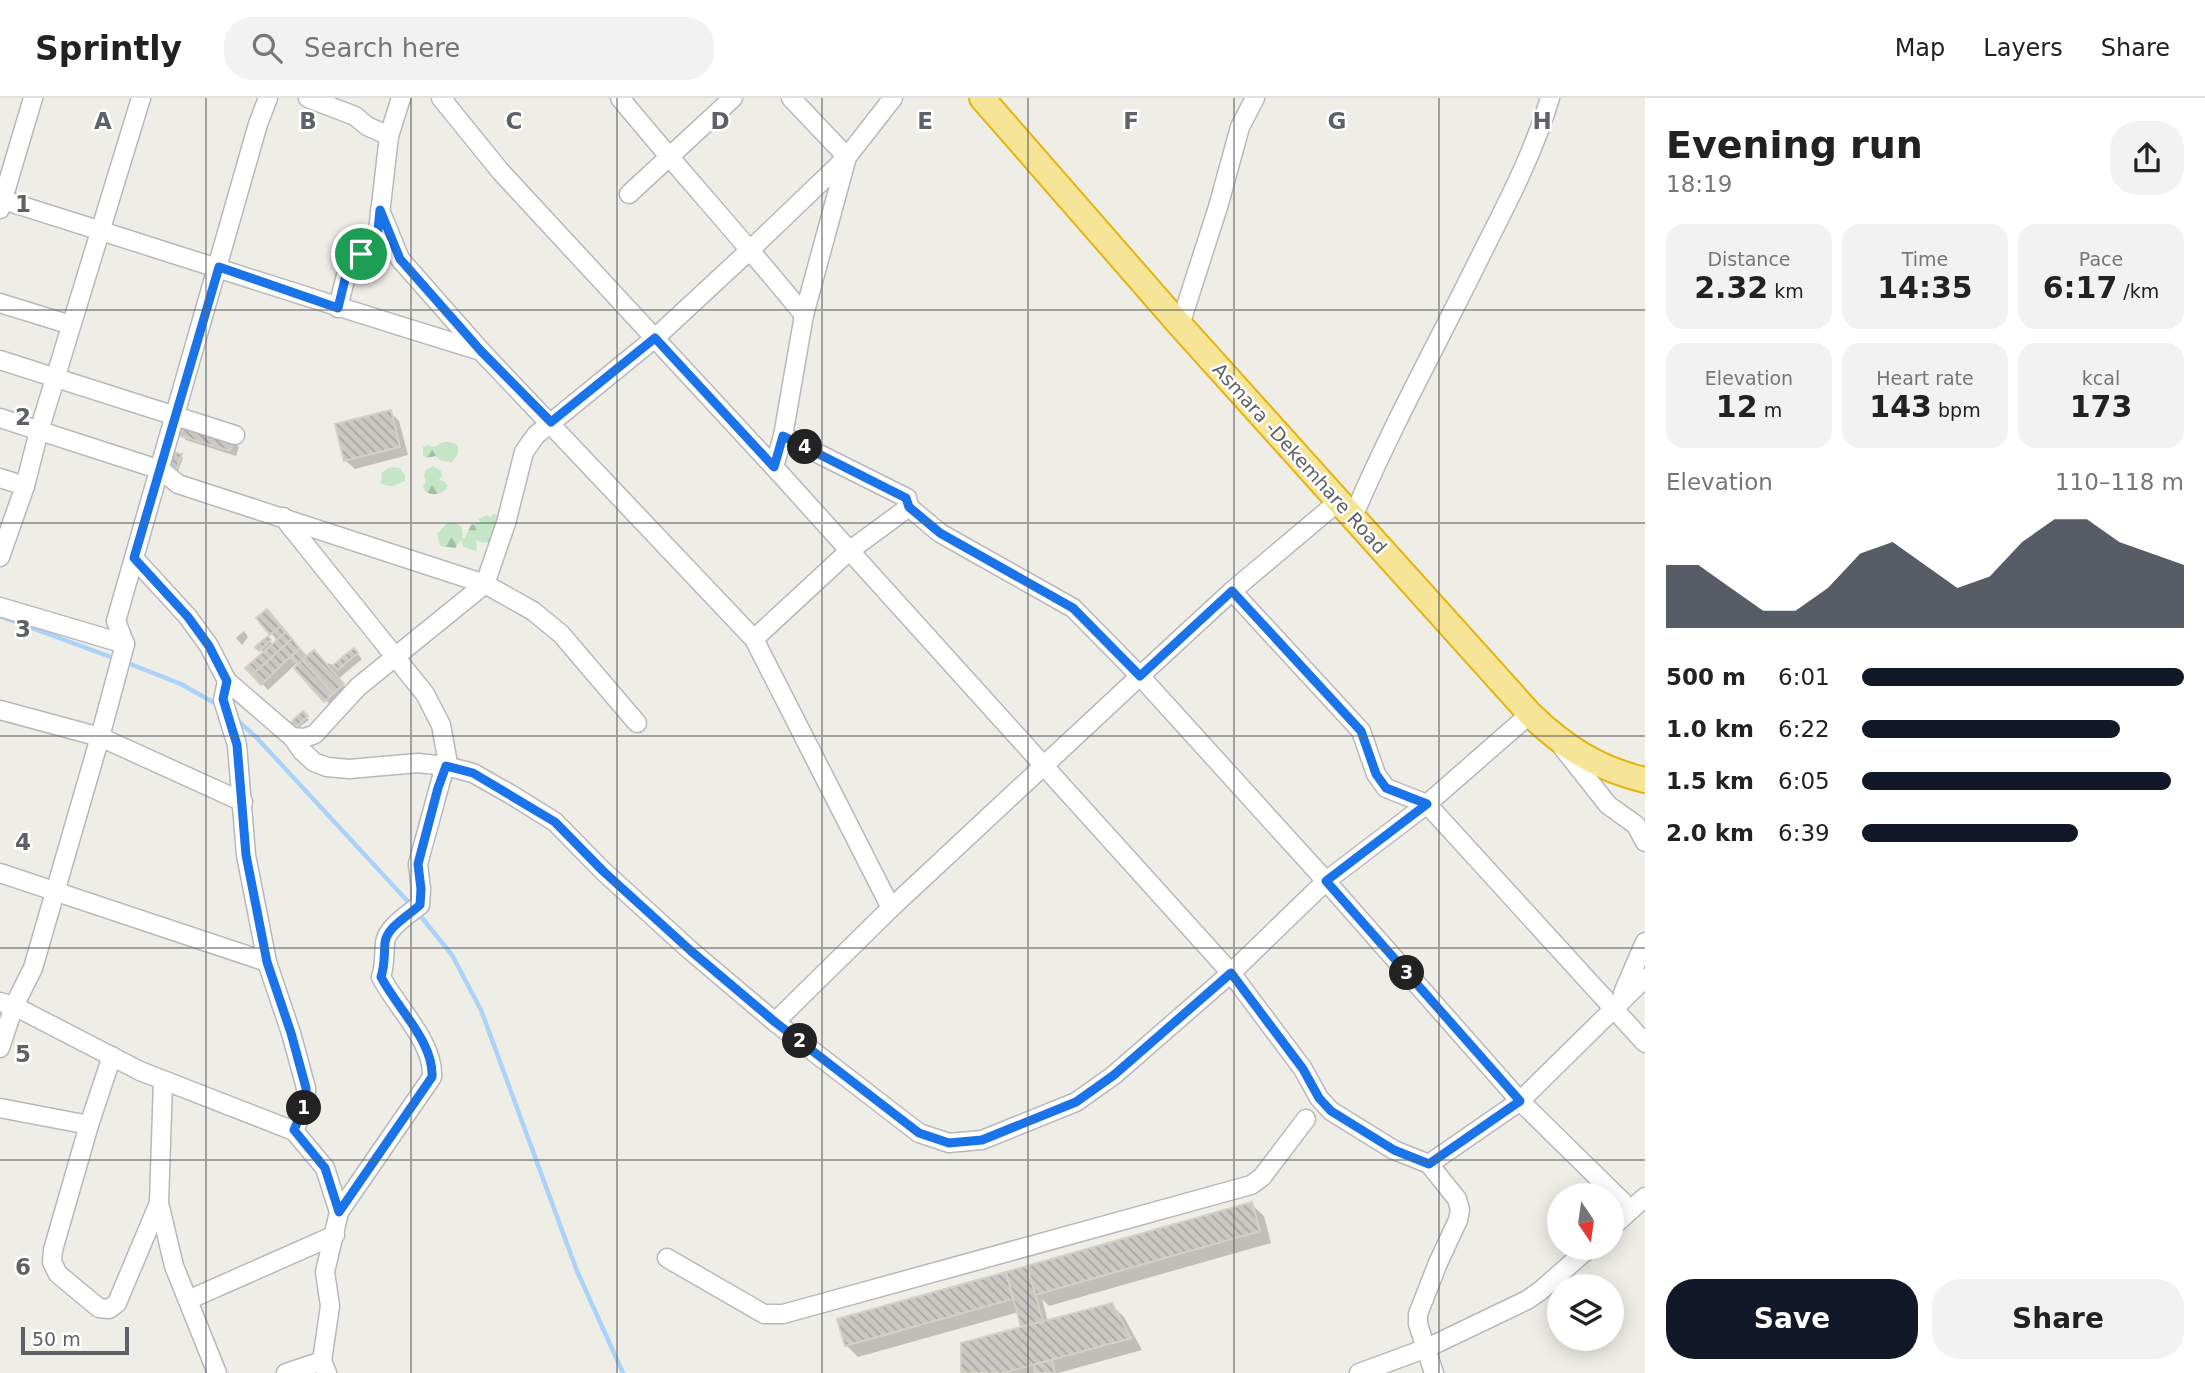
<!DOCTYPE html>
<html lang="en">
<head>
<meta charset="utf-8">
<style>
  :root { --surface:#fff; --page:#f2f2f2; --text:#222; --muted:#767676; --line:#e0e0e0; --accent:#111827 }
  body { margin:0; font-family:"DejaVu Sans",sans-serif; background:var(--page); color:var(--text); height:100vh; display:flex; flex-direction:column; font-size:26px; white-space:nowrap }
  * { box-sizing:border-box; margin:0 }
  p { font-size:23px; color:var(--muted) }
  .icon { flex:none; width:38px; height:38px; fill:none; stroke:currentColor; stroke-width:2; stroke-linecap:round; stroke-linejoin:round }
  .map { position:relative; flex:1; overflow:hidden }
  .drawer { display:flex; flex-direction:column; background:var(--surface); width:560px }
  .drawer>* { flex:none }
  .needle { width:46px; rotate:167deg }
  .controls { position:absolute; left:1547px; top:1085px; display:grid; gap:14px }
  .controls a { display:grid; place-items:center; width:77px; height:77px; border-radius:50%; background:var(--surface); box-shadow:0 4px 18px #0003; font-size:35px }
  .scale { position:absolute; left:21px; bottom:18px; width:108px; box-sizing:border-box; padding-left:7px; border:4px solid #5e6166; border-top:0; font-size:19px; line-height:24px; white-space:nowrap; color:#5e6166; -webkit-text-stroke:5px #fff; paint-order:stroke }
  .pin { position:absolute; display:grid; place-items:center; width:60px; height:60px; color:#fff; margin:-30px; border:4px solid #fff; border-radius:50%; box-shadow:0 2px 7px #0007 }
  .km { position:absolute; width:35px; height:35px; margin:-18px; border-radius:50%; background:#222; color:#fff; font-size:19px; line-height:35px; text-align:center }
  .round { display:grid; place-items:center; flex:none; width:74px; height:74px; border-radius:28px; background:var(--page) }
  .summary { display:flex; align-items:center; justify-content:space-between; height:119px; padding:0 21px }
  h1 { font-size:38px; font-weight:700; line-height:52px }
  .figures { display:grid; grid-template-columns:repeat(3,1fr); gap:10px; height:119px; padding:7px 21px }
  .figures div { display:grid; align-content:center; border-radius:18px; background:var(--page); text-align:center }
  .figures b { font-size:30px; font-weight:700 }
  .figures small { font-size:19px; font-weight:400 }
  .figures p { font-size:19px }
  .chart { height:196px; padding:14px 21px }
  .chart p { display:flex; justify-content:space-between }
  .chart svg { width:100%; height:126px; margin-top:7px; fill:var(--accent); opacity:.7 }
  .action { display:flex; gap:14px; margin-top:auto; padding:14px 21px }
  .action a { flex:1; height:80px; border-radius:28px; background:var(--accent); color:#fff; font-size:28px; font-weight:700; line-height:80px; text-align:center }
  .action a+a { background:var(--page); color:var(--text) }
  ul { padding:0 21px; list-style:none; font-size:23px }
  li { display:grid; grid-template-columns:112px 84px 1fr; align-items:center; height:52px }
  li i { height:18px; border-radius:9px; background:var(--accent) }
  header { display:flex; align-items:center; gap:42px; box-sizing:border-box; height:98px; padding:0 35px; background:var(--surface); border-bottom:2px solid var(--line) }
  header strong { font-size:33px }
  nav { display:flex; gap:38px; margin-inline-start:auto; font-size:24px }
  .search { width:490px; height:63px; background:var(--page); display:flex; align-items:center; gap:18px; box-sizing:border-box; padding:0 24px; border-radius:28px; color:var(--muted); font-size:26px }
  main { display:flex; flex:1; min-height:0 }
  .map>svg:first-child { display:block }
</style>
</head>
<body>
<header>
<strong>Sprintly</strong>
<div class="search"><svg class="icon" aria-label="search" viewBox="0 0 24 24"><circle cx="10" cy="10" r="6"/><path d="M15 15l6 6"/></svg>Search here</div>
<nav><a>Map</a><a>Layers</a><a>Share</a></nav>
</header>
<main>
<div class="map">
<svg width="1645" height="1275" viewBox="0 0 1645 1275">
  <defs>
    <pattern id="forest-firs" width="22" height="20" patternUnits="userSpaceOnUse" patternTransform="scale(1.75)"><rect width="22" height="20" fill="#c5e5c7"/><path d="M5 1l3.5 6h-7zM16 11l3.5 6h-7z" fill="#a3bda5"/></pattern>
    <pattern id="building-back-hatch" width="6" height="6" patternUnits="userSpaceOnUse" patternTransform="scale(1.75)"><rect width="6" height="6" fill="#cbc8c4"/><path d="M-1 5l2 2M0 0l6 6M5-1l2 2" fill="none" stroke="#a8a6a3"/></pattern>
  </defs>
  <rect width="100%" height="100%" fill="#efeee6"/>
  <g fill="url(#forest-firs)">
    <path d="M443,344l11,1 4,3v8l-6,8 -11,-1 -5,-5 -10,2 -3,-3v-8l5,-2 6,2z"/>
    <path d="M433,368l8,5 1,4 -3,5 5,1 4,5c-4,8 -15,11 -23,5l-2,-5 3,-4 -2,-7 2,-5z"/>
    <path d="M390,369l10,1 5,8v5c-11,4 -12,8 -25,2l2,-4 -1,-6z"/>
    <path d="M496,416l2,3 -4,18 -3,1 2,2 -2,3 -8,2 -7,-3 1,11 -14,-4 -2,-7 -6,8 -15,-2 -3,-12 10,-11c11,-2 18,4 15,15h3l6,-13 10,-3 -3,-3 10,-4 2,3 2,-3z"/>
  </g>
  <g fill="#0003">
    <path d="M390,314l9,9 9,34 -53,14 -9,-8 -9,-35z"/>
    <path d="M180,336l53,8 6,5 -3,9 -50,-16z"/>
    <path d="M181,358l2,2 -5,13h-2l-3,-2z"/>
    <path d="M272,519l35,41 19,8 3,-3 5,4 20,-17 8,9 -24,20 10,12 -17,15 -35,-38 4,-4 -2,-2 -30,28 -20,-22 16,-14 -6,-7 10,-8 6,6 4,-4 -7,-7z"/>
    <path d="M244,533l4,6 -6,8 -6,-7z"/>
    <path d="M303,616l6,6 -11,8 -4,-5z"/>
    <path d="M1251,1106l13,12 7,27 -222,63 -7,-7 6,23 64,-17 12,12 18,33 -84,23h-95l61,-45 -5,-16 -161,45 -12,-12 -7,-25z"/>
  </g>
  <g fill="none" stroke-linecap="round" stroke-linejoin="round">
    <g stroke="#acd2f9" stroke-width="4.5">
      <path d="M0,518l116,43"/>
      <path d="M125,564l56,22 37,21"/>
      <path d="M236,621l20,18 156,169"/>
      <path d="M418,815l34,42 29,55 96,261 46,102"/>
    </g>
  </g>
  <g fill="url(#building-back-hatch)" stroke="#d3d0c5" stroke-width="2">
    <path d="M391,312l9,37 -56,14 -9,-37z"/>
    <path d="M182,325l52,17 -4,11 -52,-16z"/>
    <path d="M172,354l10,2 -6,16h-4l-2,-6z"/>
    <path d="M267,511l14,17 -11,9 -14,-17z"/>
    <path d="M281,528l5,6 -9,8 -5,-7z"/>
    <path d="M286,534l6,7 -40,36 -7,-7z"/>
    <path d="M268,538l3,4 -12,11 -4,-4z"/>
    <path d="M292,541l7,9 -38,37 -9,-10z"/>
    <path d="M299,550l7,8 -8,8 -7,-6z"/>
    <path d="M354,550l4,5 -10,8 -4,-5z"/>
    <path d="M314,552l30,34 -11,10 -31,-34z"/>
    <path d="M344,558l4,5 -10,9 -5,-5z"/>
    <path d="M302,562l31,34 -9,8 -30,-34z"/>
    <path d="M303,613l5,5 -11,10h-4l-2,-2 2,-4z"/>
    <path d="M1252,1104l8,29 -225,64 -8,-29z"/>
    <path d="M1027,1168l16,55 -22,6 -15,-55z"/>
    <path d="M1006,1174l7,27 -168,47 -8,-27z"/>
    <path d="M1112,1205l19,35 -128,35h-42v-30z"/>
    <path d="M1052,1262l3,13h-20l-2,-8z"/>
  </g>
  <g fill="none" stroke-linecap="round" stroke-linejoin="round">
    <defs>
      <g id="minor">
        <path d="M308,0l47,18 12,10 22,10"/>
        <path d="M441,0l60,74 273,295 457,506 72,96 16,29 12,13 63,39 35,14 28,35 3,11 -2,10 -20,43 -20,51v10l16,49"/>
        <path d="M620,0c60,73 124,143 184,217"/>
        <path d="M629,96l104,-96"/>
        <path d="M0,101c160,50 320,103 481,152"/>
        <path d="M0,111l33,-111"/>
        <path d="M380,112l20,49 81,92 273,288 137,269"/>
        <path d="M0,205l71,22"/>
        <path d="M338,210l9,-37 30,-31 12,-104 12,-38"/>
        <path d="M1180,227l38,-118 22,-80 15,-29"/>
        <path d="M0,262l235,75"/>
        <path d="M0,320l161,52 17,14 307,100 48,27 28,23 76,89"/>
        <path d="M783,338l124,62 2,9 31,26 133,75 67,68 186,205 194,220 111,109"/>
        <path d="M774,369l9,-31 21,-121 43,-158 -56,-59"/>
        <path d="M0,380l25,8"/>
        <path d="M283,419l142,177 16,31 6,33 -29,106 3,25 -1,16c-11,9 -34,23 -35,38 -1,12 0,22 -4,34 16,31 53,65 51,100l-93,135 -14,60 5,34 -8,55 5,12"/>
        <path d="M1353,419c39,-92 87,-178 131,-268 25,-49 50,-98 66,-151"/>
        <path d="M0,459l25,-71 14,-55 102,-333"/>
        <path d="M134,460l54,59 21,29 18,35 65,56 13,1 10,-4 43,-47 127,-103 21,-61 18,-71 12,-17 119,-97 96,-89 96,-92 46,-59"/>
        <path d="M1232,493l129,140 15,43 10,14 41,16 103,-90"/>
        <path d="M0,509l125,37"/>
        <path d="M754,541l95,-88 60,-44"/>
        <path d="M227,583l-4,19 14,45 9,110 21,107 24,71 15,55v14l-12,29"/>
        <path d="M0,612l100,27 143,65"/>
        <path d="M292,639l10,14 12,11 13,5 22,2 69,-6 28,3 27,7 37,21 45,28 48,49 88,80 84,71 144,111 30,10 33,-3 94,-38 38,-27 117,-102 95,-92 101,-77 218,239"/>
        <path d="M1563,650l45,57 28,20 9,17"/>
        <path d="M0,775l267,89"/>
        <path d="M1623,895l22,-51"/>
        <path d="M0,904l14,4 126,65 154,60 31,37 14,44"/>
        <path d="M775,924l116,-114 249,-232 92,-85 107,-90"/>
        <path d="M0,950l14,-42 19,-38 67,-231 25,-93 -9,-23 142,-497 10,-26"/>
        <path d="M112,958l-23,69 -36,125 -1,12 6,12 41,34 10,1 8,-6 42,-100"/>
        <path d="M163,983l-4,122 15,63 43,107"/>
        <path d="M0,1010l89,17"/>
        <path d="M1429,1066l91,-63 125,-123"/>
        <path d="M1612,1129l33,-30"/>
        <path d="M667,1160l97,56h19l468,-129 11,-8 44,-58"/>
        <path d="M188,1202l147,-65"/>
        <path d="M286,1275l36,-12"/>
        <path d="M1359,1275l68,-25 100,-48 13,-9 49,-43"/>
      </g>
      <path id="highway" d="M982,0l198,227 350,389c34,33 68,55 115,66"/>
    </defs>
    <use href="#minor" stroke="#b7b8bc" stroke-width="21"/>
    <use href="#highway" stroke="#e5b310" stroke-width="28"/>
    <use href="#minor" stroke="#fff" stroke-width="18"/>
    <use href="#highway" stroke="#f6e597" stroke-width="24"/>
  </g>
  <g fill="none" stroke-linecap="round" stroke-linejoin="round">
    <defs>
      <path id="route" d="M380,112l20,49 81,92 70,71 104,-84 119,129 9,-31 123,62 3,9 31,26 133,75 67,68 92,-85 129,140 15,43 10,14 41,16 -101,77 194,220 -91,63 -35,-14 -63,-39 -12,-13 -16,-29 -72,-96 -117,102 -38,27 -94,38 -33,3 -30,-10 -144,-111 -84,-71 -88,-80 -48,-49 -82,-49 -27,-7 -8,22 -20,76 3,25 -1,16c-11,10 -34,23 -35,38 -1,12 0,22 -4,34 16,31 53,65 51,100l-93,135 -14,-44 -31,-38 12,-28v-14l-15,-55 -24,-71 -21,-107 -9,-110 -14,-46 4,-18 -18,-35 -21,-29 -54,-59 85,-291 119,41 9,-37 30,-31z"/>
    </defs>
    <use href="#route" stroke="#fff" stroke-width="14"/>
    <use href="#route" stroke="#1a73e8" stroke-width="9"/>
  </g>
  <path fill="none" stroke="#5e6166" stroke-width="2" stroke-opacity="0.55" d="M206,0v1275M411,0v1275M617,0v1275M822,0v1275M1028,0v1275M1234,0v1275M1439,0v1275M0,212h1645M0,425h1645M0,638h1645M0,850h1645M0,1062h1645"/>
  <g text-anchor="middle" stroke-width="5" stroke-linejoin="round" paint-order="stroke">
    <g font-size="19" fill="#5e6166" stroke="#fff">
      <text transform="translate(1300 360) rotate(48)" y="7">Asmara -Dekemhare Road</text>
    </g>
  </g>
  <g font-size="23" text-anchor="middle" font-weight="bold" fill="#5e6166" stroke="#fff" stroke-width="5" stroke-linejoin="round" paint-order="stroke">
    <text x="103" y="31">A</text>
    <text x="308" y="31">B</text>
    <text x="514" y="31">C</text>
    <text x="720" y="31">D</text>
    <text x="925" y="31">E</text>
    <text x="1131" y="31">F</text>
    <text x="1337" y="31">G</text>
    <text x="1542" y="31">H</text>
    <text x="23" y="114">1</text>
    <text x="23" y="327">2</text>
    <text x="23" y="539">3</text>
    <text x="23" y="752">4</text>
    <text x="23" y="964">5</text>
    <text x="23" y="1177">6</text>
  </g>
</svg>
<div class="controls">
<a><svg class="needle" viewBox="-14 -14 28 28"><path d="M0-13l5 13h-10z" fill="#e53935"/><path d="M0 13l5-13h-10z" fill="#767676"/></svg></a>
<a><svg class="icon" aria-label="layers" viewBox="0 0 24 24"><path d="M12 4l9 5-9 5-9-5zM3 14l9 5 9-5"/></svg></a>
</div>
<div class="scale">50 m</div>
<div class="pin" style="left:361px;top:156px;background:#1e9e55"><svg class="icon" aria-label="arrive" viewBox="0 0 24 24"><path d="M6 21V4h12l-3 4 3 4H6"/></svg></div>
<b class="km" style="left:304px;top:1010px">1</b>
<b class="km" style="left:800px;top:943px">2</b>
<b class="km" style="left:1407px;top:875px">3</b>
<b class="km" style="left:805px;top:349px">4</b>
</div>
<section class="drawer">
<div class="summary"><div><h1>Evening run</h1><p>18:19</p></div><a class="round"><svg class="icon" aria-label="share" viewBox="0 0 24 24"><path d="M12 15V3M7 8l5-5 5 5M5 13v7h14v-7"/></svg></a></div>
<div class="figures">
<div><p>Distance</p><b>2.32<small> km</small></b></div>
<div><p>Time</p><b>14:35</b></div>
<div><p>Pace</p><b>6:17<small> /km</small></b></div>
</div>
<div class="figures">
<div><p>Elevation</p><b>12<small> m</small></b></div>
<div><p>Heart rate</p><b>143<small> bpm</small></b></div>
<div><p>kcal</p><b>173</b></div>
</div>
<div class="chart"><p><span>Elevation</span>110–118 m</p>
<svg viewBox="0 0 160 44" preserveAspectRatio="none"><path d="M0 44V22L10 22L20 30L30 38L40 38L50 30L60 18L70 14L80 22L90 30L100 26L110 14L120 6L130 6L140 14L150 18L160 22V44z"/></svg>
</div>
<ul>
<li><b>500 m</b>6:01<i style="width:100%"></i></li>
<li><b>1.0 km</b>6:22<i style="width:80%"></i></li>
<li><b>1.5 km</b>6:05<i style="width:96%"></i></li>
<li><b>2.0 km</b>6:39<i style="width:67%"></i></li>
</ul>
<div class="action"><a>Save</a><a>Share</a></div>
</section>
</main>
</body>
</html>
